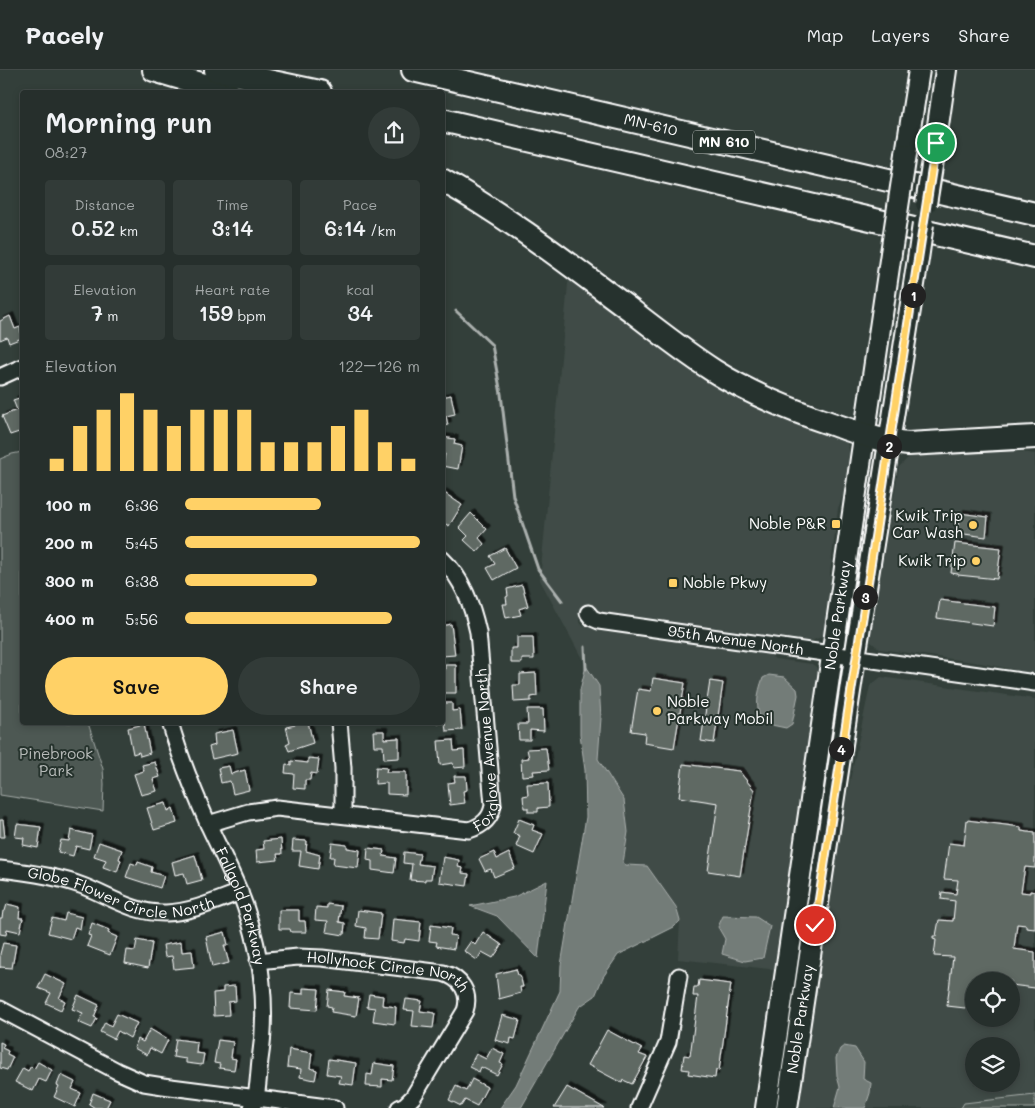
<!DOCTYPE html>
<html lang="en">
<head>
<meta charset="utf-8">
<style>
  :root { --surface:#262f2c; --page:#323b38; --text:#f1f3f6; --muted:#a4a9a9; --line:#424a48; --accent:#ffd166 }
  body { margin:0; font-family:Mali,sans-serif; background:var(--page); color:var(--text); height:100vh; display:flex; flex-direction:column; font-size:19px; white-space:nowrap }
  * { box-sizing:border-box; margin:0 }
  p { font-size:16px; color:var(--muted) }
  .icon { flex:none; width:28px; height:28px; fill:none; stroke:currentColor; stroke-width:2; stroke-linecap:round; stroke-linejoin:round }
  .map { position:relative; flex:1; overflow:hidden }
  .sheet { position:absolute; left:20px; top:20px; width:425px; height:635px; display:flex; flex-direction:column; background:var(--surface); border-radius:5px; box-shadow:0 2px 8px #0003,0 0 0 1px var(--line) }
  .sheet>* { flex:none }
  .fabs { position:absolute; left:965px; top:902px; display:grid; gap:10px }
  .fabs a { display:grid; place-items:center; width:55px; height:55px; border-radius:50%; background:var(--surface); box-shadow:0 2px 8px #0003,0 0 0 1px var(--line); font-size:25px }
  .pin { position:absolute; display:grid; place-items:center; width:42px; height:42px; color:#fff; margin:-21px; border:2px solid #fff; border-radius:50%; box-shadow:0 1px 5px #0007 }
  .km { position:absolute; width:25px; height:25px; margin:-12px; border-radius:50%; background:#222; color:#fff; font-size:14px; line-height:25px; text-align:center }
  .round { display:grid; place-items:center; flex:none; width:52px; height:52px; border-radius:26px; background:var(--page) }
  .head { display:flex; align-items:center; justify-content:space-between; height:85px; padding:0 25px }
  h1 { font-size:28px; font-weight:600; line-height:38px }
  .metrics { display:grid; grid-template-columns:repeat(3,1fr); gap:8px; height:85px; padding:5px 25px }
  .metrics div { display:grid; align-content:center; border-radius:5px; background:var(--page); text-align:center }
  .metrics b { font-size:21px; font-weight:600 }
  .metrics small { font-size:14px; font-weight:400 }
  .metrics p { font-size:14px }
  .chart { height:140px; padding:10px 25px }
  .chart p { display:flex; justify-content:space-between }
  .chart svg { width:100%; height:90px; margin-top:5px; stroke:var(--accent); stroke-width:6 }
  .primary-button { display:flex; gap:10px; margin-top:auto; padding:10px 25px }
  .primary-button a { flex:1; height:58px; border-radius:30px; background:var(--accent); color:#111; font-size:20px; font-weight:600; line-height:58px; text-align:center }
  .primary-button a+a { background:var(--page); color:var(--text) }
  ul { padding:0 25px; list-style:none; font-size:16px }
  li { display:grid; grid-template-columns:80px 60px 1fr; align-items:center; height:38px }
  li i { height:12px; border-radius:6px; background:var(--accent) }
  header { display:flex; align-items:center; gap:30px; box-sizing:border-box; height:70px; padding:0 25px; background:var(--surface); border-bottom:1px solid var(--line) }
  header strong { font-size:24px }
  nav { display:flex; gap:28px; margin-inline-start:auto; font-size:18px }
  .map>svg:first-child { display:block }
</style>
</head>
<body>
<header>
<strong>Pacely</strong>
<nav><a>Map</a><a>Layers</a><a>Share</a></nav>
</header>
<div class="map">
<svg width="1035" height="1038" viewBox="0 0 1035 1038">
  <defs>
    <filter id="shadow"><feDropShadow dx="3.5" dy="-3.5" stdDeviation="0" flood-color="#0009"/></filter>
  </defs>
  <rect width="100%" height="100%" fill="#333f3a"/>
  <filter id="ink" filterUnits="userSpaceOnUse"><feTurbulence type="fractalNoise" baseFrequency=".02" numOctaves="2"/><feDisplacementMap in="SourceGraphic" scale="10" xChannelSelector="R" yChannelSelector="G"/><feConvolveMatrix kernelMatrix="1 2 1 2 8 2 1 2 1" color-interpolation-filters="sRGB"/></filter>
  <g filter="url(#ink)">
    <g fill="#404c47" fill-rule="evenodd">
      <path d="M569,204l118,93 79,40 69,27 11,7 5,14 -4,31 -9,22 -8,65 3,43 -3,13 -9,8 -10,4 -231,-32 -1,12 4,5 180,24 12,9 37,5 4,3 4,6 -13,109 -11,42 -9,62 -1,42 -7,42 -101,-11 2,-38 -4,-14 -29,-41 -21,-1 -3,-2 5,-31 -4,-32 -26,-41 3,-41 -2,-32 -13,-20 -46,-86z"/>
      <path d="M1001,379l34,5v220l-54,-11 -101,-14 -9,-7 -5,-7 -1,-8 17,-63 17,-97 12,-12z"/>
      <path d="M881,607l154,22v409h-240l35,-232 40,-190zM974,911h37v38h-37zM974,976h37v38h-37z"/>
    </g>
    <g fill="#4d5853" stroke="#a6aca9">
      <path d="M22,382v270l66,1 15,46 1,15 -1,27 -103,-16v-336l12,-5z"/>
      <path d="M1035,1025v13h-74l3,-5z"/>
    </g>
    <g fill="#737b78" stroke="#abb0ae">
      <path d="M586,596l13,20 2,32 -3,41 26,41 4,32 -5,31 3,2 21,1 29,41 4,14 -6,6 -56,28 -15,22 -8,19 -16,11 -58,101h-21l16,-23 44,-94 1,-26 25,-148 -1,-47 -5,-36v-44z"/>
      <path d="M769,605l15,2 13,12 1,6 -6,29 -6,4 -24,-5c-7,-15 -5,-29 1,-45z"/>
      <path d="M547,811l-9,77 -41,-42 -27,-10 44,-9z"/>
      <path d="M723,846l33,1 14,9 -7,32 -18,3 -23,-7 3,-15 -7,-12z"/>
      <path d="M844,976l11,2 9,14 -1,17 8,4 -1,10 -5,15h-31l6,-21 -3,-11 -1,-18 4,-9z"/>
    </g>
    <g fill="none" stroke-linecap="round" stroke-linejoin="round">
      <g stroke="#abb0ae" stroke-width="3">
        <path d="M456,241l36,34 9,49 12,102 25,73 24,32"/>
        <path d="M585,577l1,22"/>
      </g>
    </g>
    <g fill="#5f6964" stroke="#fff" filter="url(#shadow)">
      <path d="M10,246l5,13 5,-2 2,11 -13,5 -2,-6 -7,3v-19z"/>
      <path d="M451,325l4,19 -9,2 2,9 -6,1v-29z"/>
      <path d="M22,327v34l-12,4 -8,-19 15,-6 -4,-10z"/>
      <path d="M442,367l13,2 -1,5 8,2 -4,23 -15,-3 2,-12h-3z"/>
      <path d="M443,422l19,13 -13,21 -7,-4z"/>
      <path d="M471,443l16,16 -8,9 5,6 -7,8 -13,-12 4,-4 -9,-9z"/>
      <path d="M960,443l28,4 -2,20 -29,-4z"/>
      <path d="M955,473l46,5 -4,31 -39,-4v-1l-7,-1z"/>
      <path d="M505,478l11,20 -22,12 -7,-12 8,-4 -5,-8z"/>
      <path d="M522,515l6,21 -9,3 2,6 -15,3 -3,-14h4l-1,-7 2,-1 -1,-7z"/>
      <path d="M940,530l55,7 -2,19 -56,-8z"/>
      <path d="M451,554l4,31 -13,1v-30z"/>
      <path d="M517,567h16l1,22h-12v4h-11v-15h6z"/>
      <path d="M445,595h11v28h-14v-23h3z"/>
      <path d="M536,603l1,23 -6,1v4l-17,1 -1,-17h7v-11z"/>
      <path d="M653,608l32,5 -11,65 -30,-5 1,-10 -14,-2 7,-42 13,2z"/>
      <path d="M710,611l13,2 -9,60 -13,-2z"/>
      <path d="M442,633h10v8l8,-1 2,20 -16,1 -1,-8h-8l5,-1z"/>
      <path d="M527,639h16l1,22 -14,-1v10h-11l-1,-16h10z"/>
      <path d="M294,652h14l5,21 -24,8 -3,-7 4,-2 -4,-15 9,-2z"/>
      <path d="M144,654l6,29 -10,3 -1,-4 -6,2 -5,-26z"/>
      <path d="M233,660l5,23 -26,6 -3,-12 6,-2 -1,-11z"/>
      <path d="M373,661h11v8l15,-1v20l-15,1 -1,-13h-9z"/>
      <path d="M453,670l1,11 10,-1 1,17 -11,1 -1,-5 -13,2 -2,-24z"/>
      <path d="M546,678l3,22 -16,1 1,4 -12,1 -1,-17 8,-1 -2,-9z"/>
      <path d="M308,688l11,1 -2,15 -6,-1 -1,7h-5v9l-12,-1 1,-14 -9,-1 1,-9 5,1v-4l17,2z"/>
      <path d="M155,692l5,15 -7,2 4,12 -16,4 -7,-21 10,-3 -2,-6z"/>
      <path d="M683,694l56,7 15,19 -14,86 -32,-5 10,-68 -39,-6z"/>
      <path d="M229,696l2,8 14,-4 4,20 -16,4 -3,-13 -9,2 -3,-15z"/>
      <path d="M376,697l11,1 -1,4h20v23l-19,-1v-11l-12,1z"/>
      <path d="M454,706h12l1,14 -4,1 2,12 -15,2 -2,-22 7,-1z"/>
      <path d="M548,713l1,24 -11,1v4h-10v-4h-4l-1,-12 5,-1 -1,-11z"/>
      <path d="M166,733l2,8 5,-3 4,15 -23,7 -7,-22z"/>
      <path d="M519,749l15,6 -2,5 11,4 -9,20 -18,-8 4,-10 -7,-3z"/>
      <path d="M0,750h3l2,17h-5z"/>
      <path d="M967,750l54,7v4l14,2v35l-10,-1 -4,25 9,1v-2l5,1v37l-9,-1v-3l-9,-1 -3,25 21,3v36l-24,-3v-4h-37v28l-27,-3 6,-49 -19,-1 2,-16 -3,-1v-3h3l3,-16 14,1 2,-20 -14,-2 1,-7 14,2 2,-14 -14,-1 5,-36 15,2z"/>
      <path d="M17,754l24,3 -3,21 -15,-3 1,-7 -9,-1z"/>
      <path d="M71,760l21,5 -3,14 -13,-3 -3,10 -15,-4 3,-12 8,1z"/>
      <path d="M281,769l1,15h-5l1,6 -21,2 -1,-12 8,-1 -1,-8z"/>
      <path d="M293,770l14,1 -1,10 14,4 -2,14 -19,-3 2,-15h-9z"/>
      <path d="M99,772l23,8 -3,9 2,1 -4,12 -14,-5 3,-7 -12,-4z"/>
      <path d="M332,773l15,2v3l13,2 -2,18 -25,-3 1,-8h-4z"/>
      <path d="M368,778l16,2 -1,6 13,2 -2,15 -22,-3v-9l-5,-1z"/>
      <path d="M404,782l16,2 -2,10 15,2 -2,13h-6v2l-15,-1 2,-16 -9,-1z"/>
      <path d="M494,782l3,7 12,-6 6,15 -21,9 -3,-8 -6,2 -6,-12z"/>
      <path d="M195,785l7,25 -15,4 -3,-11 -9,2 -3,-13z"/>
      <path d="M443,787l16,3 -1,7 5,1 -1,5 7,1 -2,12 -28,-4z"/>
      <path d="M138,792l14,5 -1,5 13,4 -4,12 -34,-11 5,-14 6,2z"/>
      <path d="M7,834l13,3 -1,11h4l-3,14 -13,-3 -1,6 -6,-1v-16h2l1,-7h2z"/>
      <path d="M327,834l14,2 -2,16 6,1 -1,12 -18,-3 2,-11 -13,-1 1,-13 11,1z"/>
      <path d="M279,840h20v11h6l1,11h-15l-1,-3h-11z"/>
      <path d="M358,840l23,3 -3,26 -13,-1 1,-10 -10,-2z"/>
      <path d="M66,843l16,4 -2,12 -5,-2 -4,12 -23,-6 4,-15 12,3z"/>
      <path d="M393,849l28,3 -2,19 -14,-2 -1,4 -13,-2z"/>
      <path d="M92,853l17,7 -1,3 9,4 -7,18 -23,-9 4,-10 -3,-1z"/>
      <path d="M431,855l20,3 -1,7 6,1 -2,13 -18,-3 1,-4 -8,-1z"/>
      <path d="M225,862l3,13h-4l5,18 -17,4 -6,-30z"/>
      <path d="M483,862l19,13 -9,13 -11,-6 -5,8 -13,-9 7,-10 4,4z"/>
      <path d="M137,870l15,3 -4,25 -23,-5 2,-13 8,1z"/>
      <path d="M181,872l1,10 10,-1 2,16 -20,2 -2,-13 -7,1 -2,-12z"/>
      <path d="M3,873l13,2 -4,23 -12,-1v1v-14z"/>
      <path d="M516,899l2,6h2l3,12h-3l1,6 -22,6 -3,-25z"/>
      <path d="M45,904l21,10 -7,14 6,3 -4,9 -15,-7 5,-10 -13,-5z"/>
      <path d="M699,910l32,4 -12,87 -3,-1 -1,8 -27,-4 1,-4 -7,-1 2,-14 6,1 8,-60h-5l1,-9h4z"/>
      <path d="M235,916l1,15 -8,1 1,13 -15,1 -1,-23 10,-1v-5z"/>
      <path d="M303,918l16,1 -2,21 -27,-2 1,-15 12,1z"/>
      <path d="M329,920l16,2 -1,4 15,2 -3,18 -25,-4 1,-5 -5,-1z"/>
      <path d="M369,924l14,2 -1,9 14,2 -1,17 -22,-3 2,-13 -8,-1z"/>
      <path d="M78,925l21,10 -5,12 3,1 -5,10 -14,-6 5,-9 -11,-4z"/>
      <path d="M406,929l16,2 -2,10 15,2 -2,15 -21,-2 2,-15 -10,-1z"/>
      <path d="M117,944l20,9 -7,15 -12,-7 -4,8 -14,-7 5,-10 6,4z"/>
      <path d="M502,945l18,5 -5,19 -4,-1 -1,6 -15,-4z"/>
      <path d="M150,959l18,11 -7,14 -11,-6 -3,7 -13,-7 4,-9 5,3z"/>
      <path d="M607,960l35,19 -3,5 8,3 -15,27 -9,-4 -1,3 -34,-18z"/>
      <path d="M176,969l21,3 -1,11 8,1 -2,11 -16,-2v-4l-13,-2z"/>
      <path d="M218,970l15,2 -2,16 5,1 -2,11 -15,-2 1,-4 -6,-1z"/>
      <path d="M0,972l4,2 -2,4 6,3 -1,3 6,3 -6,13 -7,-2z"/>
      <path d="M492,978l12,6 -4,9 3,1 -6,11 -16,-8 -2,5 -10,-5 7,-13 10,5z"/>
      <path d="M289,979l23,4 -2,15 7,2 -2,10 -15,-3 1,-8 -14,-2z"/>
      <path d="M329,989l27,4 -3,22 -14,-2 2,-7 -14,-2z"/>
      <path d="M38,992l14,8 -6,12 -7,-3 -6,12 -18,-9 8,-14 5,3 3,-5 3,3z"/>
      <path d="M374,993l20,3 -2,14 -10,-1v8l-16,-1 1,-12 5,1z"/>
      <path d="M61,1005l14,7 -3,7 9,4 -6,14 -21,-10 5,-11 -2,-1z"/>
      <path d="M472,1009l15,8 -10,19 -12,-6 -4,6 -12,-6 7,-14 10,5z"/>
      <path d="M567,1017l37,21h-50z"/>
      <path d="M93,1023l17,7 -4,8h-11l-6,-4z"/>
    </g>
    <g fill="none" stroke-linecap="round" stroke-linejoin="round">
      <defs>
        <g id="minor">
          <path d="M0,307l22,-10"/>
          <path id="s1" d="M588,543l4,5 7,3 436,62"/>
          <path id="s2" d="M170,652c10,36 24,70 39,104 12,26 26,52 36,80 17,49 23,103 15,154 -2,16 -1,33 -8,48"/>
          <path d="M339,652l4,46v47"/>
          <path id="s3" d="M208,754l40,-12 29,-4 192,22c13,-4 22,-11 24,-25l-15,-173c-6,-27 -15,-53 -36,-73"/>
          <path id="s4" d="M0,799c27,3 57,7 83,17 28,11 52,28 83,27 26,-1 50,-12 74,-21"/>
          <path id="s5" d="M258,891l40,-4 24,1 121,15c18,5 28,20 22,38l-52,86 -8,8 -6,3"/>
          <path d="M0,939l117,62 27,12 19,3 172,22"/>
          <path d="M639,1038l29,-66 11,-66"/>
        </g>
        <g id="major">
          <path d="M906,84l13,-84"/>
          <path d="M933,90l13,-90"/>
          <path id="s6" d="M766,1038l125,-855"/>
          <path id="s7" d="M787,1038l68,-450 63,-399"/>
        </g>
        <g id="highway">
          <path d="M154,0l74,22"/>
          <path d="M216,0l104,22"/>
          <path id="s8" d="M413,0l622,144"/>
          <path d="M442,50l593,137"/>
          <path d="M442,110c68,38 128,85 190,131 27,21 54,42 82,60 38,24 79,40 121,54 24,8 47,17 73,19l127,-7"/>
        </g>
      </defs>
      <use href="#minor" stroke="#fff" stroke-width="19"/>
      <use href="#major" stroke="#fff" stroke-width="24"/>
      <use href="#highway" stroke="#fff" stroke-width="26"/>
      <use href="#minor" stroke="#26332d" stroke-width="15"/>
      <use href="#major" stroke="#26332d" stroke-width="20"/>
      <use href="#highway" stroke="#26332d" stroke-width="22"/>
      <defs>
        <g id="major-bridge">
          <path d="M926,134l7,-44"/>
          <path d="M891,183l15,-99"/>
          <path d="M918,189l5,-35"/>
        </g>
      </defs>
      <use href="#major-bridge" stroke="#fff" stroke-width="24" stroke-linecap="butt"/>
      <use href="#major-bridge" stroke="#26332d" stroke-width="20"/>
    </g>
  </g>
  <g fill="none" stroke-linecap="round" stroke-linejoin="round" filter="url(#ink)">
    <defs>
      <path id="route" d="M815,855l121,-782"/>
    </defs>
    <use href="#route" stroke="#fff" stroke-width="10"/>
    <use href="#route" stroke="#ffd166" stroke-width="6"/>
  </g>
  <g fill="#ffd166" stroke="#26332d" stroke-width="2">
    <rect x="831" y="449" width="10" height="10" rx="2.5"/>
    <circle cx="973" cy="455" r="5"/>
    <circle cx="976" cy="491" r="5"/>
    <rect x="668" y="508" width="10" height="10" rx="2.5"/>
    <circle cx="657" cy="641" r="5"/>
  </g>
  <g text-anchor="middle" stroke-width="4" stroke-linejoin="round" paint-order="stroke">
    <rect fill="#26332d" stroke="#bec2c0" stroke-width="1" x="693" y="60.5" width="62" height="23" rx="4"/>
    <g font-size="14" font-weight="bold" fill="#fff">
      <text x="724" y="77">MN 610</text>
    </g>
    <g font-size="15" fill="#fff" stroke="#26332d">
      <text dy="5" stroke="none"><textPath href="#s8" startOffset="244">MN-610</textPath></text>
      <text dy="5" stroke="none"><textPath href="#s6" startOffset="498">Noble Parkway</textPath></text>
      <text dy="5" stroke="none"><textPath href="#s1" startOffset="152">95th Avenue North</textPath></text>
      <text dy="5" stroke="none"><textPath href="#s3" startOffset="354">Foxglove Avenue North</textPath></text>
      <text dy="5" stroke="none"><textPath href="#s4" startOffset="125">Globe Flower Circle North</textPath></text>
      <text dy="5" stroke="none"><textPath href="#s2" startOffset="198">Fallgold Parkway</textPath></text>
      <text dy="5" stroke="none"><textPath href="#s5" startOffset="132">Hollyhock Circle North</textPath></text>
      <text dy="5" stroke="none"><textPath href="#s7" startOffset="90">Noble Parkway</textPath></text>
    </g>
    <g font-size="15" fill="#fff" stroke="#26332d" text-anchor="end">
      <text x="963" y="451">Kwik Trip<tspan x="963" dy="17">Car Wash</tspan></text>
      <text x="826" y="459">Noble P&amp;R</text>
      <text x="966" y="496">Kwik Trip</text>
      <text x="683" y="518" text-anchor="start">Noble Pkwy</text>
      <text x="667" y="637" text-anchor="start">Noble<tspan x="667" dy="17">Parkway Mobil</tspan></text>
    </g>
    <g font-size="15" fill="#b8bcba" stroke="#26332d">
      <text x="56" y="689">Pinebrook<tspan x="56" dy="17">Park</tspan></text>
    </g>
  </g>
</svg>
<div class="fabs">
<a><svg class="icon" aria-label="locate" viewBox="0 0 24 24"><circle cx="12" cy="12" r="6"/><path d="M12 2v4M12 18v4M2 12h4M18 12h4"/></svg></a>
<a><svg class="icon" aria-label="layers" viewBox="0 0 24 24"><path d="M12 4l9 5-9 5-9-5zM3 14l9 5 9-5"/></svg></a>
</div>
<div class="pin" style="left:936px;top:73px;background:#1e9e55"><svg class="icon" aria-label="arrive" viewBox="0 0 24 24"><path d="M6 21V4h12l-3 4 3 4H6"/></svg></div>
<div class="pin" style="left:815px;top:855px;background:#d93025"><svg class="icon" aria-label="check" viewBox="0 0 24 24"><path d="M5 12l5 5 9-10"/></svg></div>
<b class="km" style="left:913px;top:225px">1</b>
<b class="km" style="left:889px;top:376px">2</b>
<b class="km" style="left:865px;top:527px">3</b>
<b class="km" style="left:841px;top:679px">4</b>
<section class="sheet">
<div class="head"><div><h1>Morning run</h1><p>08:27</p></div><a class="round"><svg class="icon" aria-label="share" viewBox="0 0 24 24"><path d="M12 15V3M7 8l5-5 5 5M5 13v7h14v-7"/></svg></a></div>
<div class="metrics">
<div><p>Distance</p><b>0.52<small> km</small></b></div>
<div><p>Time</p><b>3:14</b></div>
<div><p>Pace</p><b>6:14<small> /km</small></b></div>
</div>
<div class="metrics">
<div><p>Elevation</p><b>7<small> m</small></b></div>
<div><p>Heart rate</p><b>159<small> bpm</small></b></div>
<div><p>kcal</p><b>34</b></div>
</div>
<div class="chart"><p><span>Elevation</span>122–126 m</p>
<svg viewBox="0 0 160 44" preserveAspectRatio="none"><path d="M5 44V38M15 44V22M25 44V14M35 44V6M45 44V14M55 44V22M65 44V14M75 44V14M85 44V14M95 44V30M105 44V30M115 44V30M125 44V22M135 44V14M145 44V30M155 44V38"/></svg>
</div>
<ul>
<li><b>100 m</b>6:36<i style="width:58%"></i></li>
<li><b>200 m</b>5:45<i style="width:100%"></i></li>
<li><b>300 m</b>6:38<i style="width:56%"></i></li>
<li><b>400 m</b>5:56<i style="width:88%"></i></li>
</ul>
<div class="primary-button"><a>Save</a><a>Share</a></div>
</section>
</div>
</body>
</html>
